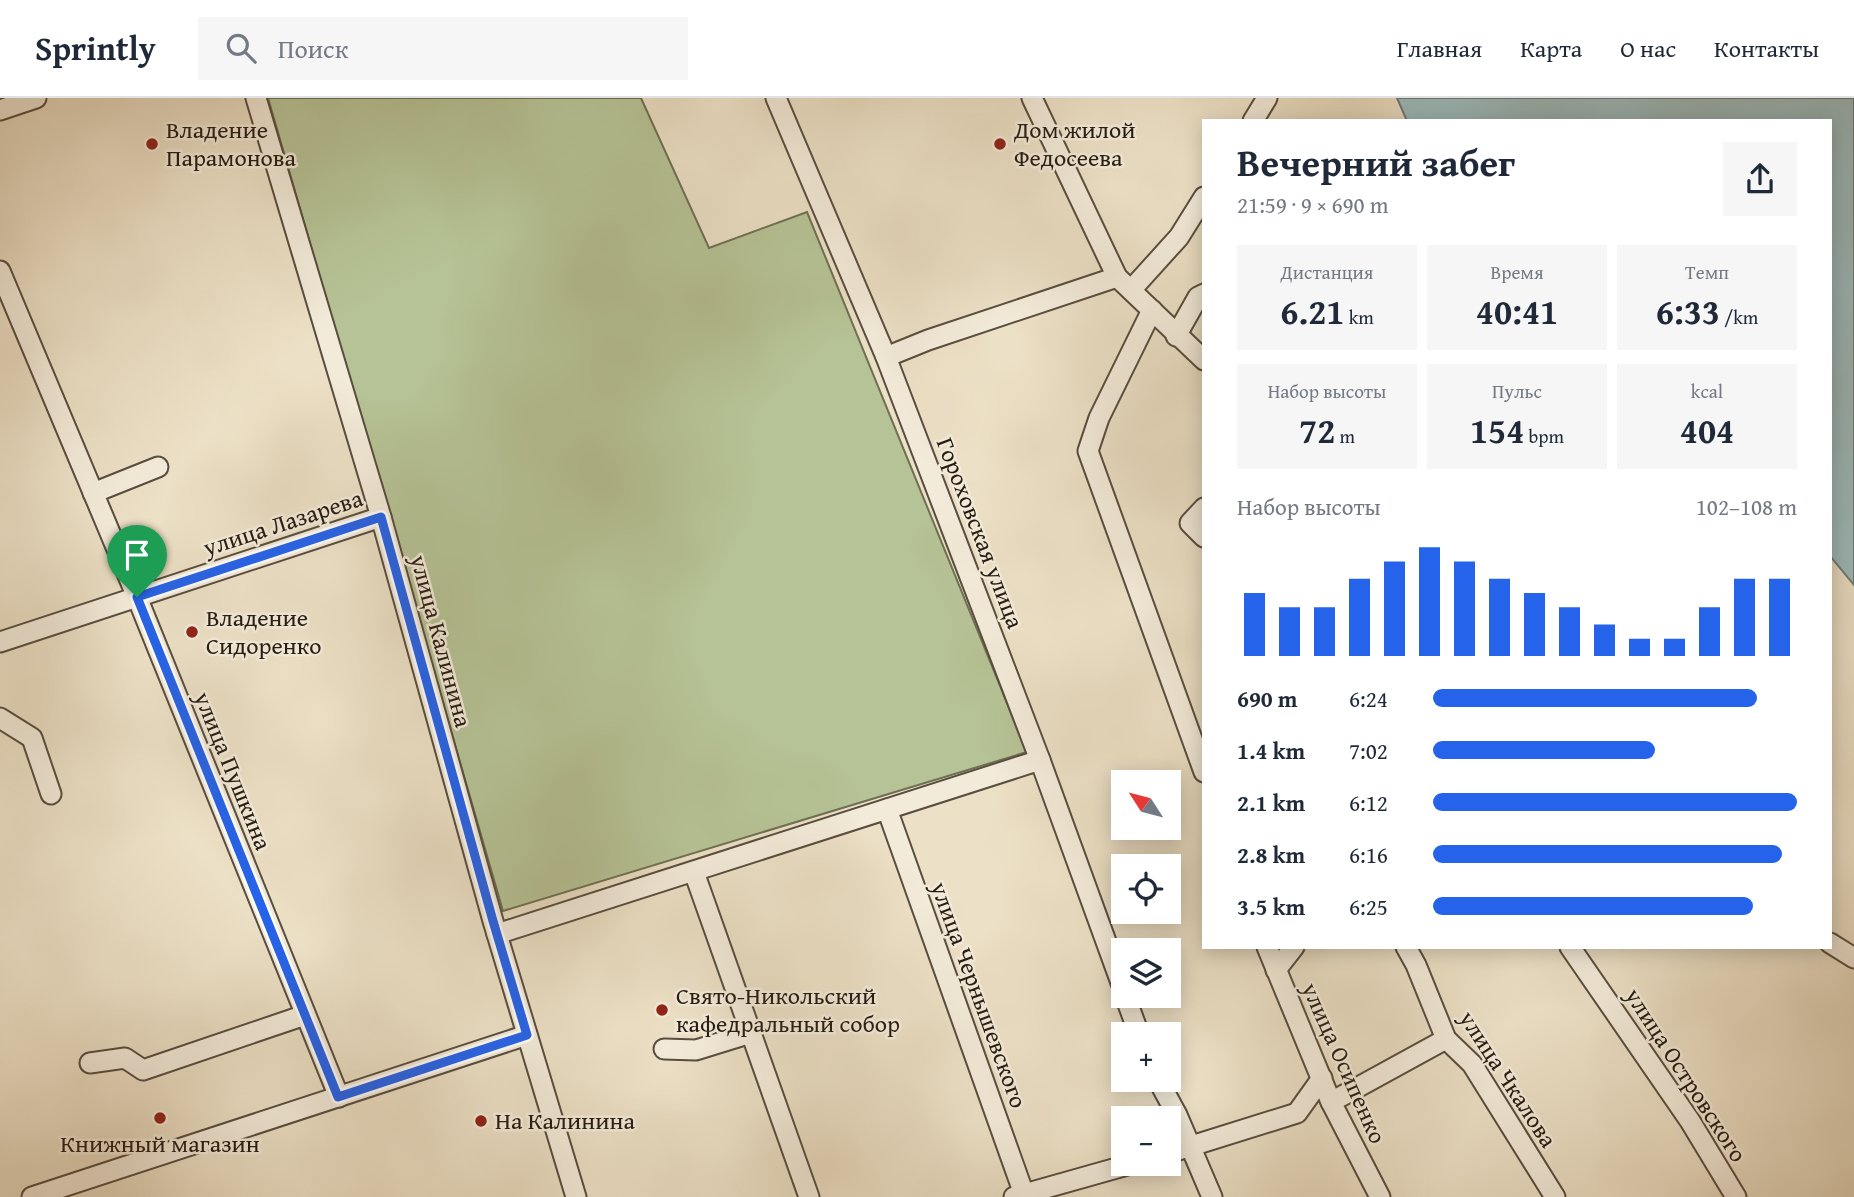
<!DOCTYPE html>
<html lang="ru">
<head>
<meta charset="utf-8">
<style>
  :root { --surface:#fff; --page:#f6f6f7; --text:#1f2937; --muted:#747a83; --line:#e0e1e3; --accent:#2563eb }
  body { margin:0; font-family:"Gentium Book Plus",serif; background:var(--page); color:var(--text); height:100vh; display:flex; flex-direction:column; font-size:26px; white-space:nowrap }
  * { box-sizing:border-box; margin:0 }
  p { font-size:23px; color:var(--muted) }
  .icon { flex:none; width:38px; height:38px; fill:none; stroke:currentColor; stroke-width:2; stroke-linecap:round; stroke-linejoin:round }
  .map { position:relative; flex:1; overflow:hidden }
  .sheet { position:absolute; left:1202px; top:21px; width:630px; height:830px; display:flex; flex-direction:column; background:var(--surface); border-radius:0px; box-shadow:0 4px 18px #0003 }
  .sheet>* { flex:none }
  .needle { width:46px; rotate:306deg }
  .tools { position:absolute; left:1111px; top:672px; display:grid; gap:14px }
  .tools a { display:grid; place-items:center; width:70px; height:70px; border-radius:0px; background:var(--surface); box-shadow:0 4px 18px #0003; font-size:35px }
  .pin { position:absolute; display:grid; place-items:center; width:60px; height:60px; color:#fff; margin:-72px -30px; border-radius:50% 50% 50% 0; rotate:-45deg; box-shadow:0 0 7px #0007 }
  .pin .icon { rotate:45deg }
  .round { display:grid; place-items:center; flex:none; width:74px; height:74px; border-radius:0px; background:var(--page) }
  .summary { display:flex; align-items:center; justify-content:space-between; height:119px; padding:0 35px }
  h1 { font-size:38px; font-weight:700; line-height:52px }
  .stats { display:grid; grid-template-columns:repeat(3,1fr); gap:10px; height:119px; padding:7px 35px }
  .stats div { display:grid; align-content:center; border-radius:0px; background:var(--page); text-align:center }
  .stats b { font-size:35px; font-weight:700 }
  .stats small { font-size:19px; font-weight:400 }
  .stats p { font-size:19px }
  .chart { height:196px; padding:14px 35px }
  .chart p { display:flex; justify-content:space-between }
  .chart svg { width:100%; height:126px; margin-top:7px; stroke:var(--accent); stroke-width:6 }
  ul { padding:0 35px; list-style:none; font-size:23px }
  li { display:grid; grid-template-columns:112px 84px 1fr; align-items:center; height:52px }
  li i { height:18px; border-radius:9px; background:var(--accent) }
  header { display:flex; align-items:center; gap:42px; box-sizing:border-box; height:98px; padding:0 35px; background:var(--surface); border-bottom:2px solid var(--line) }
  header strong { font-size:33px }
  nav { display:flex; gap:38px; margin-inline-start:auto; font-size:24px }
  .search { width:490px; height:63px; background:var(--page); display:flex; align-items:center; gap:18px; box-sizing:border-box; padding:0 24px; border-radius:0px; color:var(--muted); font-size:26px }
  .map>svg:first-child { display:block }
</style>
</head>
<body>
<header>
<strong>Sprintly</strong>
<div class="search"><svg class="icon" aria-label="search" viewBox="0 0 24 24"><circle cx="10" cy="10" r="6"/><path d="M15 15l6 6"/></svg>Поиск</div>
<nav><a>Главная</a><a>Карта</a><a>О нас</a><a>Контакты</a></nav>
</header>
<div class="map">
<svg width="1854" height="1099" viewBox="0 0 1854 1099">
  <rect width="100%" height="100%" fill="#ece0c6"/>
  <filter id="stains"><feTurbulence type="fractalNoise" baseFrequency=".00286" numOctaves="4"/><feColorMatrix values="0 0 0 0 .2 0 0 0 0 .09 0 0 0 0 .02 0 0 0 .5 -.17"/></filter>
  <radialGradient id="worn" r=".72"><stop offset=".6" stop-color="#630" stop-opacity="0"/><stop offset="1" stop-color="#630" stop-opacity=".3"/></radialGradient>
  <path fill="#b6c396" stroke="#6e7054" stroke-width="2" d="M268,0h373l68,150 98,-36 220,540 -524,159z"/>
  <path fill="#9cbbbe" stroke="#6d7b79" stroke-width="2" d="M1397,0h457v487l-24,-29v-435h-423z"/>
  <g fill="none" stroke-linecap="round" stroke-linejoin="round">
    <defs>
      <g id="minor">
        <path d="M256,0l125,419 112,404 83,276"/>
        <path d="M776,0l110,259 154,403 84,231"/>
        <path d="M1032,0l85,179 87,83"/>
        <path d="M0,12l36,-12"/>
        <path d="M1253,23l14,-23"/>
        <path d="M0,173l137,326 202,500"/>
        <path d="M1131,192l48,-53 25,-40"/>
        <path d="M1152,212l-53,108 -11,33 116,321"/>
        <path d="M1176,238l22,-39 6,-3"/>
        <path d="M886,259l42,-17 189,-63"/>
        <path d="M93,395l65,-26"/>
        <path d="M1204,410l-14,15 14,14"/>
        <path d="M0,544l381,-125"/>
        <path d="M0,620l32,20 19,56"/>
        <path d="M887,711l138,388"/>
        <path d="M694,774l115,325"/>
        <path d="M497,836l543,-174"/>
        <path d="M1830,845l24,15"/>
        <path d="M1267,849l64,155 49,95"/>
        <path d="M1406,849l10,18 30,74 26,25 83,133"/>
        <path d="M1570,849l120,174 46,76"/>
        <path d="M1276,872l18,-23"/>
        <path d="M1125,898l14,38"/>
        <path d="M664,951l32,1 55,-17"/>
        <path d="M90,965l35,-5 18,12 162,-55"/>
        <path d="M1158,982l19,35 35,82"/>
        <path d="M1331,1004l115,-63"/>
        <path d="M1169,1055l128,-40 25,-35"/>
        <path d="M32,1099l495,-162"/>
        <path d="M1014,1099l117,-33"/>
      </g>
    </defs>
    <use href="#minor" stroke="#584d3f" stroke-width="23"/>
    <use href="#minor" stroke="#f3ebda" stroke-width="19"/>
  </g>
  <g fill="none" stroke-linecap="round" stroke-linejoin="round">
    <defs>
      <path id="route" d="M381,419l112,404 34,114 -189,62 -201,-500z"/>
    </defs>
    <use href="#route" stroke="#fff" stroke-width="14"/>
    <use href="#route" stroke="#2563eb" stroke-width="9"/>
  </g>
  <g fill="#8f2418" stroke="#f3ebda" stroke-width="2.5">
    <circle cx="152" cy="46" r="7"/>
    <circle cx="1000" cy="46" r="7"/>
    <circle cx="192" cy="534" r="7"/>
    <circle cx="662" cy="912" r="7"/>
    <circle cx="160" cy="1020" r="7"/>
    <circle cx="481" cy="1023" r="7"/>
  </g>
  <g text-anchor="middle" stroke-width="5" stroke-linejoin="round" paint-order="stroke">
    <g font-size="24" fill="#261c12" stroke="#f3ebda" text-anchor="start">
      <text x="166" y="40">Владение<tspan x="166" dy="28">Парамонова</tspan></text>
      <text x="1014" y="40">Дом жилой<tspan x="1014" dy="28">Федосеева</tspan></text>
      <text x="206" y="528">Владение<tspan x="206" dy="28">Сидоренко</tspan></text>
      <text x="676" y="906">Свято-Никольский<tspan x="676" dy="28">кафедральный собор</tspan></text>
      <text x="495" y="1031">На Калинина</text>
      <text x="160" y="1054" text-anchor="middle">Книжный магазин</text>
    </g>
    <g font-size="24" fill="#261c12" stroke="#f3ebda">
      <text transform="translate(283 425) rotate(-18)" y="8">улица Лазарева</text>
      <text transform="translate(980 435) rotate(69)" y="8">Гороховская улица</text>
      <text transform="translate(441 543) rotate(75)" y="8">улица Калинина</text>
      <text transform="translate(233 673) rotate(68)" y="8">улица Пушкина</text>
      <text transform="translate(979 897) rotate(70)" y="8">улица Чернышевского</text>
      <text transform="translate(1344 965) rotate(66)" y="8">улица Осипенко</text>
      <text transform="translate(1686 977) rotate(57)" y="8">улица Островского</text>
      <text transform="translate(1508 981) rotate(57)" y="8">улица Чкалова</text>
    </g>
  </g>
  <rect width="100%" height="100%" filter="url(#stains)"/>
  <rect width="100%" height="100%" fill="url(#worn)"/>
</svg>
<div class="tools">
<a><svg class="needle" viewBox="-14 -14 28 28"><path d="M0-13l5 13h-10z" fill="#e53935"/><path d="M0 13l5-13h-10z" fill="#747a83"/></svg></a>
<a><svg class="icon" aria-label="locate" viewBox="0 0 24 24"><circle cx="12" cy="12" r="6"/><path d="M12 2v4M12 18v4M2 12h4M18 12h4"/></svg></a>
<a><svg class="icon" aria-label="layers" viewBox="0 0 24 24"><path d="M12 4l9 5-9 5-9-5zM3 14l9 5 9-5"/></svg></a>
<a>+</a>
<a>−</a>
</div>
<div class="pin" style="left:137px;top:499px;background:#1e9e55"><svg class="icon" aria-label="arrive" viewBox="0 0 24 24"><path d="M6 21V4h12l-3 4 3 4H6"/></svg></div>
<section class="sheet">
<div class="summary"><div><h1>Вечерний забег</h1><p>21:59 · 9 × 690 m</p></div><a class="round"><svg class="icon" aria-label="share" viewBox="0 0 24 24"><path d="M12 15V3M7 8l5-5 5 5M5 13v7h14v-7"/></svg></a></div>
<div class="stats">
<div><p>Дистанция</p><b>6.21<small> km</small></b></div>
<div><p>Время</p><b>40:41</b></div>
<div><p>Темп</p><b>6:33<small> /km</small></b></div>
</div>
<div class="stats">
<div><p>Набор высоты</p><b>72<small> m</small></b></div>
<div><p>Пульс</p><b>154<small> bpm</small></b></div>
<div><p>kcal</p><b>404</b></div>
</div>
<div class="chart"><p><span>Набор высоты</span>102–108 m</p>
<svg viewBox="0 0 160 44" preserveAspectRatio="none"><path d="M5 44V22M15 44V27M25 44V27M35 44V17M45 44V11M55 44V6M65 44V11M75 44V17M85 44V22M95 44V27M105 44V33M115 44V38M125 44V38M135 44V27M145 44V17M155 44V17"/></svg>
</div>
<ul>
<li><b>690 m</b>6:24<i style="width:89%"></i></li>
<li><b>1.4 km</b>7:02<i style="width:61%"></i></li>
<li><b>2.1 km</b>6:12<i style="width:100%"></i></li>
<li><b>2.8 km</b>6:16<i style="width:96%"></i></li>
<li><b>3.5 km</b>6:25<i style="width:88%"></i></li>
</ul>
</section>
</div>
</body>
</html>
